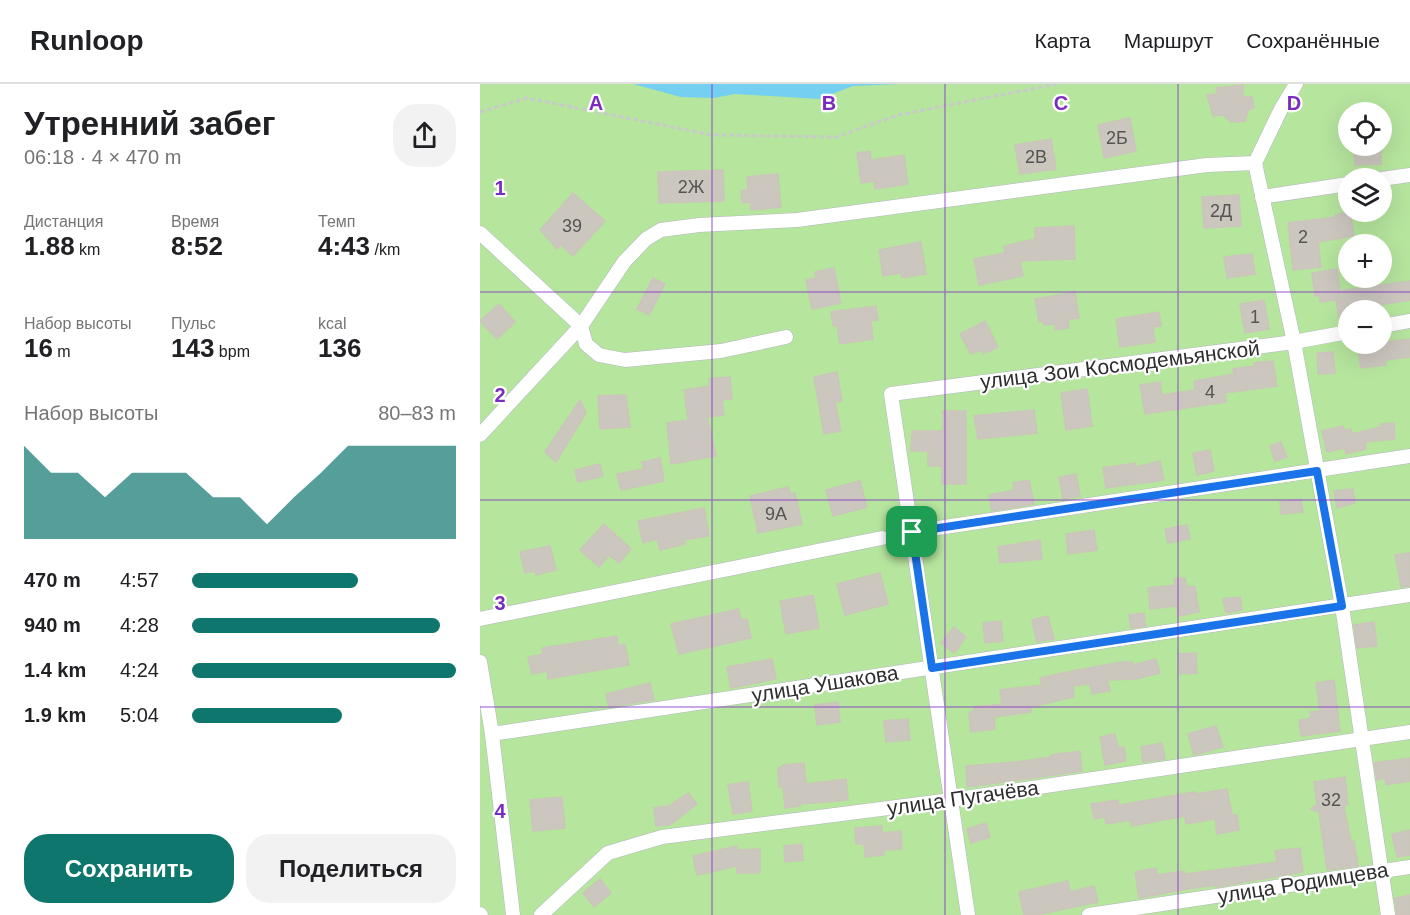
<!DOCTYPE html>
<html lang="ru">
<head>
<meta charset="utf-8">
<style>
  :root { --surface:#fff; --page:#f2f2f2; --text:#202124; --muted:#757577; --line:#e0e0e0; --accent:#0f766e }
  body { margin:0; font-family:Helvetica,sans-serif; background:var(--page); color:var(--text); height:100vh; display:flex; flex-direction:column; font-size:22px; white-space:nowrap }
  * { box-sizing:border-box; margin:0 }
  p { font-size:20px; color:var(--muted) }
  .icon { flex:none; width:33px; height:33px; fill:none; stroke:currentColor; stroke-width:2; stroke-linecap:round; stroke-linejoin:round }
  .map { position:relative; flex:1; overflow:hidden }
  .drawer { display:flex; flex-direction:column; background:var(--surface); width:480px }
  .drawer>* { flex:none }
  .buttons { position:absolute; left:858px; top:18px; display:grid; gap:12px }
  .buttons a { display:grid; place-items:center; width:54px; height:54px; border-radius:50%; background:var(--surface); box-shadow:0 6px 24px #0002; font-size:30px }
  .pin { position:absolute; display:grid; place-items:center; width:51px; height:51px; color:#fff; margin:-26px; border-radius:12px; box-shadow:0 3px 9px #0006 }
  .round { display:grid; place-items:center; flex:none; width:63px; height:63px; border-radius:24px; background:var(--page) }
  .headline { display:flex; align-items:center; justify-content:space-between; height:102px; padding:0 24px }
  h1 { font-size:33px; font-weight:800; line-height:45px }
  .stats { display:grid; grid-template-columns:repeat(3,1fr); gap:9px; height:102px; padding:6px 24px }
  .stats div { display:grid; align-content:center }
  .stats b { font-size:26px; font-weight:800 }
  .stats small { font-size:16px; font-weight:400 }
  .stats p { font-size:16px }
  .chart { height:168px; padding:12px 24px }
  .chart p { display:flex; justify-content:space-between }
  .chart svg { width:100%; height:108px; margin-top:6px; fill:var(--accent); opacity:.7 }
  .cta { display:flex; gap:12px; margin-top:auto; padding:12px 24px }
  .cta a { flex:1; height:69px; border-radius:24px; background:var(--accent); color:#fff; font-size:24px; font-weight:800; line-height:69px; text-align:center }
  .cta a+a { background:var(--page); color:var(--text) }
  ul { padding:0 24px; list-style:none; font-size:20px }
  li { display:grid; grid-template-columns:96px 72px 1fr; align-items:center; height:45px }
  li i { height:15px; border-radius:8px; background:var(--accent) }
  header { display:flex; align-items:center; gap:36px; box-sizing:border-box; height:84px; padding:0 30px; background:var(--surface); border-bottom:2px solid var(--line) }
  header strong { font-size:28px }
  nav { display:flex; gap:33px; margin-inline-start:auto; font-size:21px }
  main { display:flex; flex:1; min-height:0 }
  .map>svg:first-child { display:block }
</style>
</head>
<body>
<header>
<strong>Runloop</strong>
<nav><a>Карта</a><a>Маршрут</a><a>Сохранённые</a></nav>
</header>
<main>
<section class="drawer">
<div class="headline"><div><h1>Утренний забег</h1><p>06:18 · 4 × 470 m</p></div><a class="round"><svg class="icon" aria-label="share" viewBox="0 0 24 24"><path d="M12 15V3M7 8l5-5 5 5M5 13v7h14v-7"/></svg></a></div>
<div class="stats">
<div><p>Дистанция</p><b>1.88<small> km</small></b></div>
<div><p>Время</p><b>8:52</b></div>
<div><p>Темп</p><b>4:43<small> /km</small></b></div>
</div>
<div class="stats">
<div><p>Набор высоты</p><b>16<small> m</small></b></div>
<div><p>Пульс</p><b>143<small> bpm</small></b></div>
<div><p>kcal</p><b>136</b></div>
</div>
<div class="chart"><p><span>Набор высоты</span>80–83 m</p>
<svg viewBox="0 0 160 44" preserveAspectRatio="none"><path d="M0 44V6L10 17L20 17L30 27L40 17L50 17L60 17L70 27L80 27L90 38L100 27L110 17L120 6L130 6L140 6L150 6L160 6V44z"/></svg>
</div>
<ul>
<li><b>470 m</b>4:57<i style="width:63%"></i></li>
<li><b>940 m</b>4:28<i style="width:94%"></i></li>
<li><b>1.4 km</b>4:24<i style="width:100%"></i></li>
<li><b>1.9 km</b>5:04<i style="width:57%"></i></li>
</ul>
<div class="cta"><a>Сохранить</a><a>Поделиться</a></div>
</section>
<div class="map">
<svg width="930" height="831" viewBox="0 0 930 831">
  <rect width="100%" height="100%" fill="#efe9e1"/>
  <path fill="#b6e59e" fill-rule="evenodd" d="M0,0h930v831h-930zM868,28h34v34h-34zM868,94h34v34h-34zM868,160h34v34h-34zM868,226h34v34h-34z"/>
  <path fill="#75cff0" d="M153,0h266l-46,2 -34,13 -84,-5 -21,4 -33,-1z"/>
  <g fill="#cbc7bf" stroke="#cbc5ba" stroke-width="1.5">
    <path d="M763,1v12h9l2,11 -6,2 -3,11 -14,1 -8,-7 -10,1 -6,-21 10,-1 -1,-6z"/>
    <path d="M650,34l6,33 -32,7 -6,-33z"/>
    <path d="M571,55l5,30 -36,5 -5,-29z"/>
    <path d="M901,63v17l-26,1 -1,-17z"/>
    <path d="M390,67l1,9 33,-5 4,29 -33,5 -1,-8 -13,2 -4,-30z"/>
    <path d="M243,86l1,31 -65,2 -1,-31z"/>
    <path d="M298,90l3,33 -30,3 -1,-8 -8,1 -1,-13h7l-1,-13z"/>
    <path d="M93,109l32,28 -32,35 -12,-11 -4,4 -17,-19z"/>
    <path d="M759,111l2,31 -37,2 -2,-31z"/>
    <path d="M870,128l4,24 -36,6 3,25 -28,3 -5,-47 48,-6 -1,-2z"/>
    <path d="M594,142l1,33 -55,2 3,15 -44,9 -5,-26 31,-6 -1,-7 31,-7v-11z"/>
    <path d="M441,158l5,32 -24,4 -1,-5 -18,3 -4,-26z"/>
    <path d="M772,170l3,20 -28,4 -3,-21z"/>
    <path d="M354,184l7,35 -29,6 -6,-29 10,-2 -1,-6z"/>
    <path d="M857,185l3,22 70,-10v19l-62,10v13l-8,1 -4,-24 -16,2 -1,-7 -4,1 -3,-23z"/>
    <path d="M173,194l12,6 -16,31 -12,-6z"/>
    <path d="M595,208l4,26 -11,2 1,8 -14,2v-6l-11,1 -1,-4 -4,1 -4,-23z"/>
    <path d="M784,216l5,29 -24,4 -5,-29z"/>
    <path d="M19,220l16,18 -18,17 -17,-18z"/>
    <path d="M396,222l2,14 -7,1 2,18 -33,5 -3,-19 -4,1 -2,-14z"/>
    <path d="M679,228l2,14 -8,1 2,15 -35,5 -4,-28z"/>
    <path d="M505,237l13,26 -15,7 -2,-4 -10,4 -11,-20z"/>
    <path d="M930,255v18l-24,3v5l-25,3 -4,-23z"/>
    <path d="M853,268l2,21 -17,1 -1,-21z"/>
    <path d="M793,277l4,25 -52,7 1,9 -81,12 -5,-29 20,-3 2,13 33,-5 -1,-9 40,-7 -1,-5 22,-3 -1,-3z"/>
    <path d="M357,288l5,29 -7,1 6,29 -17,3 -10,-57z"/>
    <path d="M250,293l2,22 -10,1 2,15 -17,2 9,39 -45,8 -4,-41 21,-3 -4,-30 26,-4 -1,-7z"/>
    <path d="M607,305l5,37 -26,4 -5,-37z"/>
    <path d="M146,311l4,32 -30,2 -2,-33z"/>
    <path d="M100,316l6,13 -30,49 -11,-10z"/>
    <path d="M554,326l3,23 -59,6 -4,-23z"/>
    <path d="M463,327h23v73h-24v-18h-14v-15h-17l1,-20h31z"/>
    <path d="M914,339l1,16 -30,3 1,7 -20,5 -1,-6 -18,4 -5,-21 21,-5 2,5 6,-2 1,5 29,-7v-3z"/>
    <path d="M801,358l6,15 -12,4 -5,-15z"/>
    <path d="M730,366l4,21 -17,4 -4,-22z"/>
    <path d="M180,374l4,23 -43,9 -4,-16 27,-5 -2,-7z"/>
    <path d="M680,377l4,19 -58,8 -3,-20 32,-5 1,4z"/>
    <path d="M120,380l3,12 -25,6 -3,-12z"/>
    <path d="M596,390l4,22 -17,3 -4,-22z"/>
    <path d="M549,396l5,24 -42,7 -3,-16 25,-5 -1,-7z"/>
    <path d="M380,397l7,26 -34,9 -7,-26z"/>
    <path d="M308,403l2,7 5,-1 7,31 -44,9 -8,-37z"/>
    <path d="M873,405l2,14 -18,5 -3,-17z"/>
    <path d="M821,415l2,13 -22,2 -1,-12z"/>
    <path d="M224,424l5,28 -25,4 1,4 -25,6 -3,-11 -14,4 -5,-22z"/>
    <path d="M124,440l27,25 -12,14 -10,-8 -10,12 -19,-17z"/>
    <path d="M707,441l3,14 -22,4 -3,-14z"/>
    <path d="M614,446l3,20 -29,4 -2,-20z"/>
    <path d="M560,456l2,19 -42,4 -2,-16z"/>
    <path d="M70,462l6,24 -20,5 -1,-4 -10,2 -5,-21z"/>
    <path d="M930,469v33l-9,1 -6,-32z"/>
    <path d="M400,489l8,31 -43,11 -8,-31z"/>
    <path d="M705,494l2,8 8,1 4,25 -21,4 -1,-10 -27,3 -2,-21 27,-3 -1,-6z"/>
    <path d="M333,511l6,33 -33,6 -6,-33z"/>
    <path d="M760,513l2,13 -16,3 -3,-14z"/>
    <path d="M259,525l2,11 6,-1 4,19 -72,16 -8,-30z"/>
    <path d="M664,529l2,13 -15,2 -2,-13z"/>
    <path d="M568,532l6,23 -17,3 -5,-22z"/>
    <path d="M521,537l2,20 -18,2 -2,-20z"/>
    <path d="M894,538l3,24 -20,2 -3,-23z"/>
    <path d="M474,543l12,10 -12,16 -13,-10z"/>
    <path d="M137,552l1,10 7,-2 4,21 -81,14 -1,-8 -15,3 -4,-17 15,-3 -1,-6z"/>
    <path d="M716,569l1,20 -17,1 -1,-20z"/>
    <path d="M292,575l4,20 -45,9 -4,-21z"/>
    <path d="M676,575l4,14 -24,6 -29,1 3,11 -18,3 -2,-10 -17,2 1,11 -44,10 1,5 -37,5 1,12 -24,3 -2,-20 5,-1v-4l28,-3 -2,-14 42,-5 -2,-7 27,-6 54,-10h11l1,3z"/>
    <path d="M854,596l6,51 -39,5 -2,-16 12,-2 -1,-6 10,-1 -4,-28z"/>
    <path d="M170,599l4,17 -45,7 -3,-13z"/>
    <path d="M358,618l2,20 -23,3 -2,-20z"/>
    <path d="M428,635l2,21 -24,2 -2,-21z"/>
    <path d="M736,642l7,21 -29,8 -6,-21z"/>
    <path d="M635,650l3,14 6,-1 2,14 -21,4 -5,-28z"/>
    <path d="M682,659l3,16 -22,3 -2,-15z"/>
    <path d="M600,667l2,20 -115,16 -1,-21 50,-4 35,-5v-2z"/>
    <path d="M930,674v23l-24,4 -1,-7 -8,2 -3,-17z"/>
    <path d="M324,679l2,21 40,-5 2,21 -48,4v2l-15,2 -2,-22 -4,1 -1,-19 4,-1v-2z"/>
    <path d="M865,693l3,27 -4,3 7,35 3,-1 4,25 -31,4 -8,-58 -8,-3 6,-5 -3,-22z"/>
    <path d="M268,698l4,29 -19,3 -5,-29z"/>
    <path d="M747,705l5,26h5l2,15 -22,4 -2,-15 -29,5 -1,-8 -54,10 -1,-6 -24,4 -1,-7 -11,2 -3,-15 27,-4 1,5 76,-13v2z"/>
    <path d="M208,709l9,11 -27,21 -14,1 -2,-18 15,-2z"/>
    <path d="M82,713l3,31 -32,3 -3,-31z"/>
    <path d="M506,739l4,14 -19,6 -4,-14z"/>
    <path d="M402,742v7l19,-2 1,18 -18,1v5l-19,2 -1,-13h-8l-1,-16z"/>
    <path d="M930,746v25l-13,2 -5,-23z"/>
    <path d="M322,760l1,16 -18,2 -1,-16z"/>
    <path d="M257,762v4l23,-1v24h-23v-7l-40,9 -4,-19z"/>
    <path d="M820,764l3,24 -87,15v-2l-29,4 -48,9 -4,-26 21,-4 1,7 27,-4 1,3 92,-12 -2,-11z"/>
    <path d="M120,795l11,14 -17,14 -11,-14z"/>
    <path d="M588,797l2,11 24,-6 4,16 -62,13h-12l-5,-23z"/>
    <path d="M930,811v20h-13l-2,-17z"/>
  </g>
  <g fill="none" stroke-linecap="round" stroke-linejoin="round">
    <defs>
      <g id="street">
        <path d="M775,79l39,179 48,264 46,309"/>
        <path d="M902,95l28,-4"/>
        <path d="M782,113l86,-13"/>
        <path d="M0,149l101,93 5,18 13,11 26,5 96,-9 65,-14"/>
        <path d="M902,242l28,-5"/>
        <path d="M0,351l101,-109 43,-64 22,-23 15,-9 38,-5 98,-5 410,-55 48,-2 26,-54 15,-25"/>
        <path d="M432,448l498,-76"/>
        <path d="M0,535l402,-81"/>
        <path d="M0,578l12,72"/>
        <path d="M0,830l1,1"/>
        <path d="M33,831l-21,-181 918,-139"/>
        <path d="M61,831l67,-62 54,-16 289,-37 459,-68"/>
        <path d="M488,831l-77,-521 403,-52 54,-10"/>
        <path d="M609,831l321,-48"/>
      </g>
    </defs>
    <use href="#street" stroke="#b4b7c1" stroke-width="15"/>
    <path stroke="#c9c9c9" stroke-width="3" stroke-dasharray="4.5 3" stroke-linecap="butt" d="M0,28l47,-14 185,37 124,2 62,-22 159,-31"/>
    <use href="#street" stroke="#fff" stroke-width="14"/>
  </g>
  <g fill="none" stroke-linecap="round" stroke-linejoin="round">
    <defs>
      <path id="route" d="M837,387l25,135 -410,62 -20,-136z"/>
    </defs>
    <use href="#route" stroke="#fff" stroke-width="12"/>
    <use href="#route" stroke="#1a73e8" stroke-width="8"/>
  </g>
  <path fill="none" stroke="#7b2cbf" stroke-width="1.5" stroke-opacity="0.55" d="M232,0v831M465,0v831M698,0v831M0,208h930M0,416h930M0,623h930"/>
  <g text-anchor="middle" stroke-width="4.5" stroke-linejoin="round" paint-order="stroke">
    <g font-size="18" fill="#555452">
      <text x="637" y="60">2Б</text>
      <text x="556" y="79">2В</text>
      <text x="211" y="109">2Ж</text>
      <text x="741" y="133">2Д</text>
      <text x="92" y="148">39</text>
      <text x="823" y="159">2</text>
      <text x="775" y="239">1</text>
      <text x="730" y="314">4</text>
      <text x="296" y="436">9А</text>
      <text x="851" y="722">32</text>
    </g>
    <g font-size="21" fill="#2e2e2e" stroke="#fff">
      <text transform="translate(640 281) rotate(-7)" y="7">улица Зои Космодемьянской</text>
      <text transform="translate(345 600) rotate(-9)" y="7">улица Ушакова</text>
      <text transform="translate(483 714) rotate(-8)" y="7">улица Пугачёва</text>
      <text transform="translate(823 799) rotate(-9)" y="7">улица Родимцева</text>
    </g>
  </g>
  <g font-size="20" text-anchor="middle" font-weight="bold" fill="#7b2cbf" stroke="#fff" stroke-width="4.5" stroke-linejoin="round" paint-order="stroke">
    <text x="116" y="26">A</text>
    <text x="349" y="26">B</text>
    <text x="581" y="26">C</text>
    <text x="814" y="26">D</text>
    <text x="20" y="111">1</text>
    <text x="20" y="318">2</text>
    <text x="20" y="526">3</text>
    <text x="20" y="734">4</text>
  </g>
</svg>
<div class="buttons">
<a><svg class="icon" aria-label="locate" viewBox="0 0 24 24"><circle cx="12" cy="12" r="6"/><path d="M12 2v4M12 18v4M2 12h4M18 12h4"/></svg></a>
<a><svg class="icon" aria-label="layers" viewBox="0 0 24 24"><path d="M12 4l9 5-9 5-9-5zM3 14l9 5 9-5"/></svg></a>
<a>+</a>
<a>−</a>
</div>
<div class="pin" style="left:432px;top:448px;background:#1e9e55"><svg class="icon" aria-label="arrive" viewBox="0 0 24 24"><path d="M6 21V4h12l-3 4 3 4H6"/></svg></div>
</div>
</main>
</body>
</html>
